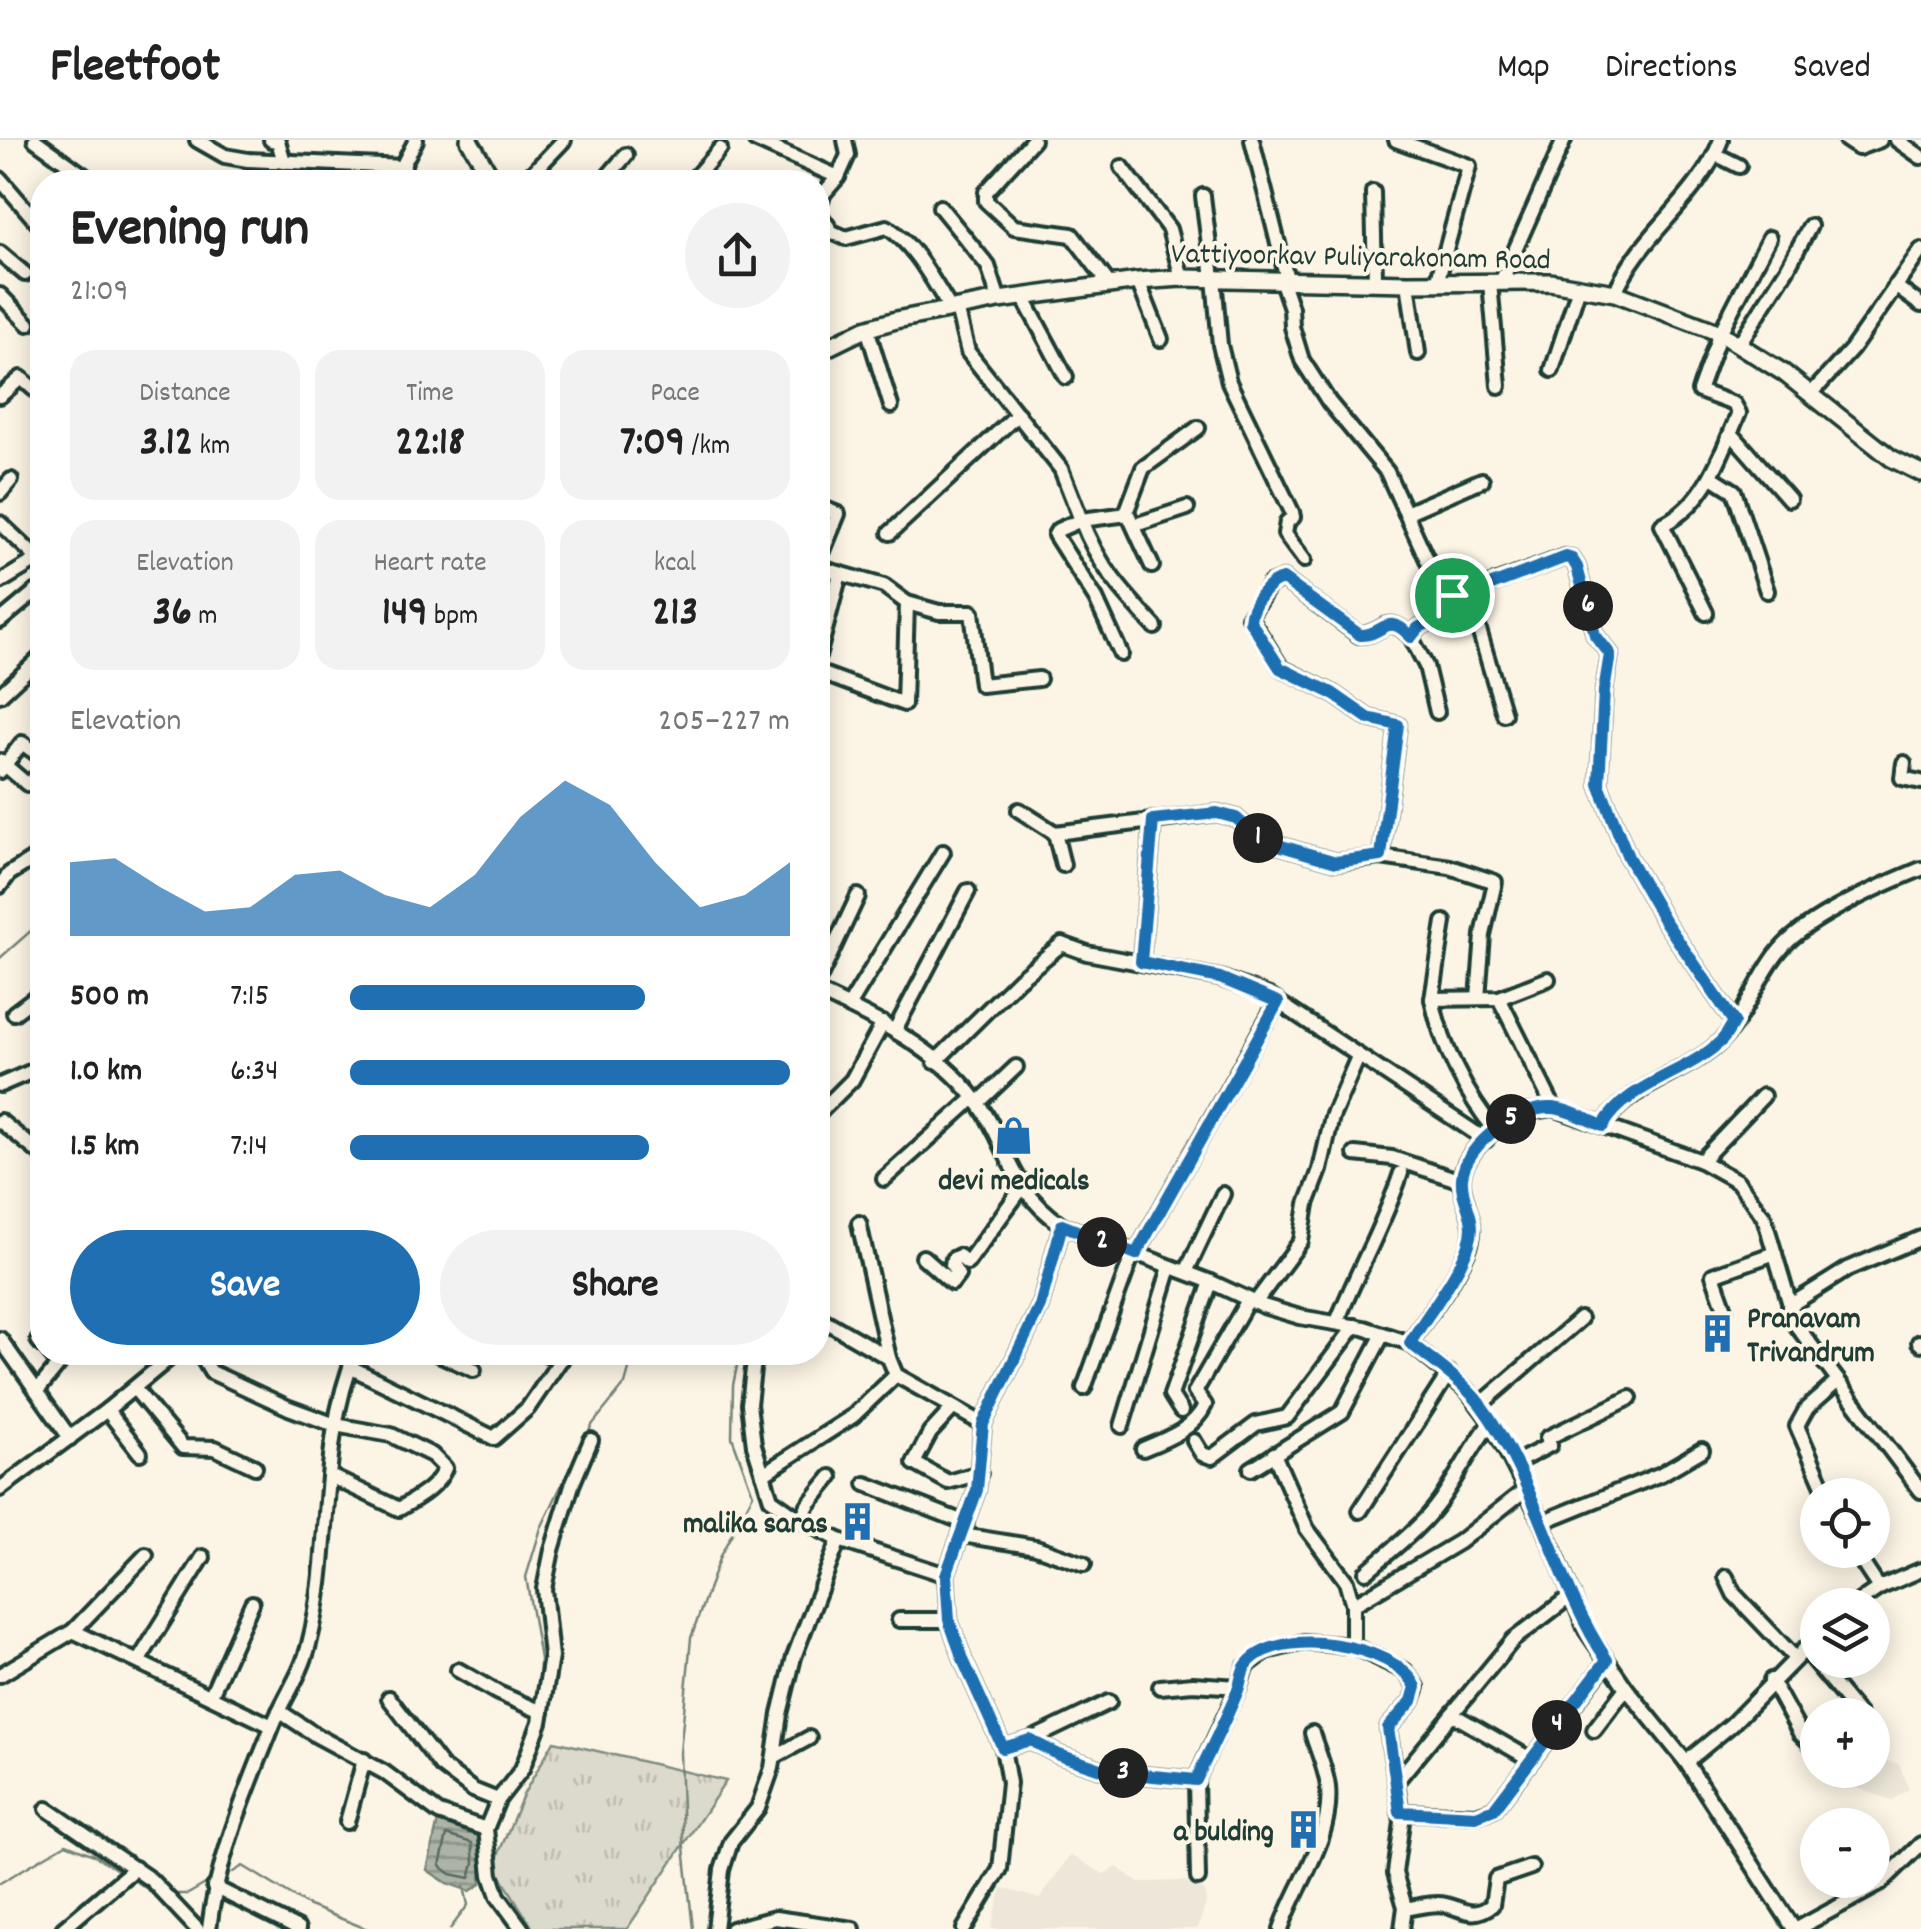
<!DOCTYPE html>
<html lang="en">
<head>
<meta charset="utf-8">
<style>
  :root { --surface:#fff; --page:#f2f2f2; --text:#222; --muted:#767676; --line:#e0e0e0; --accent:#1f6fb2 }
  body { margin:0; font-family:Dekko,sans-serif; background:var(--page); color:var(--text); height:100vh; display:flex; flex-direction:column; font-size:38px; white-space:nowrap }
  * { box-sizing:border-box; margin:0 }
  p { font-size:32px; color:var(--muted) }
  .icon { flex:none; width:55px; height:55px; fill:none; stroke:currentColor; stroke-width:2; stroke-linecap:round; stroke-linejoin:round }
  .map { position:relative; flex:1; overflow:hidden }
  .sheet { position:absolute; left:30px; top:30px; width:800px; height:1195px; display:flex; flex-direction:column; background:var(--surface); border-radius:40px; box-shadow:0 5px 25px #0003 }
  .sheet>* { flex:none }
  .fabs { position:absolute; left:1800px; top:1338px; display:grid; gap:20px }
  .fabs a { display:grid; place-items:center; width:90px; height:90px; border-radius:50%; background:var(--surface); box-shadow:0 5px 25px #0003; font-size:50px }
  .pin { position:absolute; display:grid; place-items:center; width:85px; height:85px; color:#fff; margin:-42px; border:5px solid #fff; border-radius:50%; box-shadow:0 2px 10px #0007 }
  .km { position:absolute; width:50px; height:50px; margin:-25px; border-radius:50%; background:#222; color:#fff; font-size:28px; line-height:50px; text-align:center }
  .round { display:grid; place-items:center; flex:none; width:105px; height:105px; border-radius:52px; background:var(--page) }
  .summary { display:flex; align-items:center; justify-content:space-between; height:170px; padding:0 40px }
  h1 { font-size:55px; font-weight:800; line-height:75px }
  .metrics { display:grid; grid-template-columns:repeat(3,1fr); gap:15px; height:170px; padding:10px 40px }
  .metrics div { display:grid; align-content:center; border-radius:25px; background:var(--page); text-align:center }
  .metrics b { font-size:42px; font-weight:800 }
  .metrics small { font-size:28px; font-weight:400 }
  .metrics p { font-size:28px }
  .chart { height:280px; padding:20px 40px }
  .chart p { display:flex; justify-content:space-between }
  .chart svg { width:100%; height:180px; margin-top:10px; fill:var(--accent); opacity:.7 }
  .primary-button { display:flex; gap:20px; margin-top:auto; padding:20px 40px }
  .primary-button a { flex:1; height:115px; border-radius:60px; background:var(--accent); color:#fff; font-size:40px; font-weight:800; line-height:115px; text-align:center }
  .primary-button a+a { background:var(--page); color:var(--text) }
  ul { padding:0 40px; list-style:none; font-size:32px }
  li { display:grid; grid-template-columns:160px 120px 1fr; align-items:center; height:75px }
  li i { height:25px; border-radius:12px; background:var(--accent) }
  header { display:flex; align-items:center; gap:60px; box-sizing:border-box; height:140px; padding:0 50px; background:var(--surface); border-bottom:2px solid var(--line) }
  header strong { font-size:48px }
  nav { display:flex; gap:55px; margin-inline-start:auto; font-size:35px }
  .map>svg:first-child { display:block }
</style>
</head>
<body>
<header>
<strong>Fleetfoot</strong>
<nav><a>Map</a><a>Directions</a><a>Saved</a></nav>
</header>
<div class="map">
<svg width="1921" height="1789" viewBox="0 0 1921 1789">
  <defs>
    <pattern id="grass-tufts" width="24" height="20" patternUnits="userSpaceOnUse" patternTransform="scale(2.5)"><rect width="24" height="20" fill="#dcdacc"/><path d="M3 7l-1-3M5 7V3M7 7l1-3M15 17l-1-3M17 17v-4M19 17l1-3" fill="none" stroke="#bcbcb0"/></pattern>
    <pattern id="water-rules" width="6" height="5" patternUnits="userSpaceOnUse" patternTransform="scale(2.5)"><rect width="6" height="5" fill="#aeb3a7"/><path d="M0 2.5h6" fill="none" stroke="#8d9389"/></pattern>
  </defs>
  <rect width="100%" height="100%" fill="#fcf5e5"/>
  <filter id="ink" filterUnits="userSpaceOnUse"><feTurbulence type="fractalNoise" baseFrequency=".01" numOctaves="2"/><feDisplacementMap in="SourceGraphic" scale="20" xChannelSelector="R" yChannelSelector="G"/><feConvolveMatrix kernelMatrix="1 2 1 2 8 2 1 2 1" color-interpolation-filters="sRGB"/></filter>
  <g filter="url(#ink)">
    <g fill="#ece7d8">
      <path d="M1873,1617l26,7 10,25 -17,11 -71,-24 2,-6h49z"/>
      <path d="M1070,1715l34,19 13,-7 21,15 46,-1 21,10 1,13 -9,25h-206l11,-41 38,11z"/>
    </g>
    <path fill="url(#grass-tufts)" stroke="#7e8c80" stroke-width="2.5" d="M554,1601l172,40 -99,148h-94l-39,-64 29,-70z"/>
    <path fill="url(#water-rules)" stroke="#758479" stroke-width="2.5" d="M438,1681l44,13 -1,50 -11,7 -23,-8 -20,-13z"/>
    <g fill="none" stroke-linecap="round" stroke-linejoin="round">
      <path stroke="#586c62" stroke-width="2.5" d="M447,1695l25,8 2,20 -4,15 -19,-4 -11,-8z"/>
      <g stroke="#758479" stroke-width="2.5">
        <path d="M0,818l42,-37"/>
        <path d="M539,1553l1,-34 -14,-82 15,-49 24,-50 27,-53 33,-41 9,-32"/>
        <path d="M500,1647l19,-26"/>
        <path d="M233,1732l10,-6 64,39 60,24"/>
        <path d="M133,1740l22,14"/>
        <path d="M0,1743l66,-39 28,11 25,16"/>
        <path d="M176,1754h12l19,-11"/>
        <path d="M450,1789l18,-24 -4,-19"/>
        <path d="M693,1789l-10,-91 -3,-85 11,-115 29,-82 33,-62 -21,-57 1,-52 7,-33"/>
      </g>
      <defs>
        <g id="minor">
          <path d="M35,0l58,42"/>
          <path d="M197,0l28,16 23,4 156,7"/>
          <path d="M271,0l7,1 6,21"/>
          <path d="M755,0l83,37 10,-22 -3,-15"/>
          <path d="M1033,0l-47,52v9l28,26 58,8 38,50"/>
          <path d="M1252,0l35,139"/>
          <path d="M1396,0l73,26 -32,117"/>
          <path d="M1846,0l12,8 22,-8"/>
          <path d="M1897,0l24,17"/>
          <path d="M1715,14l24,12"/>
          <path d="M1122,27l47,62 13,49"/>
          <path d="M0,39l42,49"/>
          <path d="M109,42l3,-2 19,2"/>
          <path d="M394,42l22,-42"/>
          <path d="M524,42l40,-42"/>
          <path d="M603,42l23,-27"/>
          <path d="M691,42l29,-33"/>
          <path d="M1373,52l2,89"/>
          <path d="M1203,56l10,82"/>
          <path d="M818,67l6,-14 14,-16"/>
          <path d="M940,67l48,59 11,34"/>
          <path d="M818,72l14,20 14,6 41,-11c29,19 45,53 63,81"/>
          <path d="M0,113l25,21"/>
          <path d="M1214,138l6,67 9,37 63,130 1,5 -6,5 -2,12 19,26"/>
          <path d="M1281,139l10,29 1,19 10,33 27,42 58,70 53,116 12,7 16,-2 97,-36 7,2 5,8 18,68 15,19 -6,37 -5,93 29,73 36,63 70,102"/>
          <path d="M1138,141l23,58"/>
          <path d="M1490,142l9,104"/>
          <path d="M1501,142l63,-142"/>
          <path d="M1408,143l10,70"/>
          <path d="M1895,146l26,19"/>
          <path d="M1615,153c24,-58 83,-93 106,-153"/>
          <path d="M0,155l28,29"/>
          <path d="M1023,157l43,80"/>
          <path d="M957,168l11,44 93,117 20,51 -23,10 -3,5 41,64 25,55"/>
          <path d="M867,188l24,78"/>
          <path d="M1739,204l48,-75 23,-43"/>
          <path d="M1552,230l27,-83"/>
          <path d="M1811,254l41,-45 69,-99"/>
          <path d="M0,256l21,-18 21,18"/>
          <path d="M1731,293l58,66"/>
          <path d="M1712,337l22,14 33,100"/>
          <path d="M0,353l11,-13"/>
          <path d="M818,366l20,8 -20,49"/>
          <path d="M1126,373l17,-45 55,-40"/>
          <path d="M1406,373l76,-33"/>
          <path d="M0,383l38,36 -38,23"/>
          <path d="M1135,385l52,-17"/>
          <path d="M890,393l128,-119"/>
          <path d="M1152,426l-24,-52 -47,6c18,47 41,71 74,107"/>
          <path d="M818,427l66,19 23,17 32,9h33l9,73 58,-6"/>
          <path d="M1468,453l36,121"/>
          <path d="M1706,473l-44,-88c45,-22 58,-69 77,-112l-5,-9 -35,-13 21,-58 49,-95"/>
          <path d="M0,481l35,-29 7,4"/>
          <path d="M818,517l22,-83"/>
          <path d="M818,532l86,32 3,-101"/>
          <path d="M0,555l42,-39"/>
          <path d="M1437,572l-11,-46 -15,-29 7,-9 35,-19 -1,-14"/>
          <path d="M0,621l27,23 15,-11"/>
          <path d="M1904,623l-2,15 19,4"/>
          <path d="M0,631l22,-28 14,10 6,-1"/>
          <path d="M1019,670l36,23 162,-20 19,5 25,22 75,22 45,-5 17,-132 -30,-7 -36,-25 -51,-25 -32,-51 21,-33 13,-5 76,56c25,1 26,-25 52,2"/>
          <path d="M1055,693l8,32"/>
          <path d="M1381,717l69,10 45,15 -12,53 -5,63"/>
          <path d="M0,746l9,-12 30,-19"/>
          <path d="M1444,782l-12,77 67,-1 49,-19"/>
          <path d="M1141,822l12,-142"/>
          <path d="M818,841l40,-85"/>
          <path d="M818,852c56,26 119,56 158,108 35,47 30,86 86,125l149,57 52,24 37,11 64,11 46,15 58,48 23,31 22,42 29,58 44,108 40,58 60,74 108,167"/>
          <path d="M1432,859c9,45 34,97 64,132"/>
          <path d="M849,866l94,-154"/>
          <path d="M14,873l28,-21"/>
          <path d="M895,890l73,-139"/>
          <path d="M935,922l84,-83 43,-35 25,9 133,25 49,18 217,144"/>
          <path d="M0,945l42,-18"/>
          <path d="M978,963l38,-36"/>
          <path d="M1554,968l147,53 36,20 27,36 32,108 125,166"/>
          <path d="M818,974l34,-34 31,-57"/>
          <path d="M0,981l42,34"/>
          <path d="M1603,986c22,-40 88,-54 118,-85 25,-25 36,-64 59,-91 27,-33 102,-65 141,-81"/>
          <path d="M1355,1014l37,4 69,23"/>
          <path d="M1701,1021l62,-65"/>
          <path d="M884,1039l90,-81"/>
          <path d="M859,1083l30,135"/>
          <path d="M1136,1114l141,-252"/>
          <path d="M923,1117l29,26 6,-8 -6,-10 1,-6 6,-3 8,7 55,-75"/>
          <path d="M1186,1132l37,-78"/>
          <path d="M1255,1163l46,-62 6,-37 13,-34 12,-53 26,-60"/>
          <path d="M1789,1166l59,-37 73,-31"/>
          <path d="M1725,1169l-12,-34 62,-22"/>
          <path d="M818,1177l71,41 7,17 87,49"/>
          <path d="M1337,1182c20,-51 47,-97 64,-149"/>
          <path d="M0,1199l70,99"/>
          <path d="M38,1200l4,5"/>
          <path d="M1919,1202l2,2"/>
          <path d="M1410,1203c18,-29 49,-67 60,-99 7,-24 -5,-36 -8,-59 -4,-27 32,-58 54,-69 11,-5 26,-6 38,-8l-55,-110"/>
          <path d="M199,1212l12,20 78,36 46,17 56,10 41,20 13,13c-8,20 -28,30 -46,41l-69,-33"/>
          <path d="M434,1212l40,18"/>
          <path d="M541,1212l21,7"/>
          <path d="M755,1212l-6,52 5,41 17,54 30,21"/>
          <path d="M350,1227l144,71 34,-30 38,-56"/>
          <path d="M134,1248l49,59 32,1 40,19"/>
          <path d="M1084,1248l49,-135"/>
          <path d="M37,1251l22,-27 -10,-12"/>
          <path d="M1480,1265l100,-86"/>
          <path d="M952,1269l-22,24 -16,30 34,19 32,-9"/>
          <path d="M107,1270l33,43"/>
          <path d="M1181,1271l-10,-16 40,-113"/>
          <path d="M1122,1286l48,-159"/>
          <path d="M1194,1301l8,13 10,3 44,-33 31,-7 68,-91"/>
          <path d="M1143,1309c24,-10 51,-20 62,-44l-10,-13 53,-92"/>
          <path d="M1274,1314l33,75 39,52 7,24v41l52,25 12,16 -5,14 -24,27 14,94 -7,51 10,34 -3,22"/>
          <path d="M1513,1324l37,-19 -3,-7 83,-40"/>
          <path d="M1251,1329l91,-57 41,-78"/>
          <path d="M763,1334l90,-58 43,-41"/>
          <path d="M831,1337l-23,28 -7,15 38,20 107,35"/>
          <path d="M866,1344l100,39"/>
          <path d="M0,1349l107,-79 70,-58"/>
          <path d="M1827,1355l-30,-69 10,-18 31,-27"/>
          <path d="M1360,1371l89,-138"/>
          <path d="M1542,1382l119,-48 41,-24"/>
          <path d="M962,1395l74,12 48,17"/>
          <path d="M1854,1410l25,38"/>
          <path d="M1366,1432c25,-22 54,-43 74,-71 18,-26 32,-54 51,-79"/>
          <path d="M1726,1437l8,17 61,64"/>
          <path d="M1353,1465l106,-63 67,-53"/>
          <path d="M1854,1465l25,-17 42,-18"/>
          <path d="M899,1480h50"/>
          <path d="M73,1491l199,95"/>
          <path d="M1804,1509l55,66"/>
          <path d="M139,1520l64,-103"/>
          <path d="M458,1530l40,23 44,19"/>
          <path d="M0,1535l73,-44 73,-76"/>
          <path d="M1771,1540l29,53 18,18"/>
          <path d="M1160,1547l33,-3 46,3"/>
          <path d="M211,1555l41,-92"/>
          <path d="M389,1558l52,68 32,24 25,10"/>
          <path d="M279,1571l38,25 67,36 55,41 47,16"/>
          <path d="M1452,1574l78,45"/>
          <path d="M1594,1590l32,-42"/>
          <path d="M1030,1600l29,15 51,17 86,8 2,98"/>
          <path d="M1003,1608l27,-8 79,-38"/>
          <path d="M774,1617l35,-19"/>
          <path d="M1686,1622l45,-37 87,-89"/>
          <path d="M1196,1640l43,-93 6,-20 21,-16 38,-9 49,4"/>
          <path d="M1396,1642l117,-142 59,-45"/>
          <path d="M47,1669l104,71 46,49"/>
          <path d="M1400,1672l76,3 18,-6 113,-148"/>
          <path d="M347,1682l17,-62"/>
          <path d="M214,1747l84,42"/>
          <path d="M1405,1769c12,-2 29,-7 41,-4 19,5 27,14 46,0l4,-26 35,-12"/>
          <path d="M63,1789l72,-61"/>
          <path d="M209,1789c8,-71 37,-136 63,-202 11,-28 30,-53 37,-83 25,-96 8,-200 47,-292"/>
          <path d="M522,1789l-24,-33 -7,-21 -5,-46 12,-29 24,-31 18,-47 11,-65 -7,-68 8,-39 20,-65 19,-45"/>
          <path d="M715,1789l7,-59 9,-28 27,-34 14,-40 8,-54 14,-57 45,-117"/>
          <path d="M732,1789l43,-11 78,11"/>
          <path d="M964,1789l36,-60 9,-86 -6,-35 -39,-86 -15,-42 -3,-45 31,-85 6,-66 57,-118 22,-81"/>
          <path d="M1281,1789c16,-47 52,-90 47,-142 -2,-18 -11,-37 -16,-54"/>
          <path d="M1797,1789l83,-45 41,-40"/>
        </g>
        <g id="major">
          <path d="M469,0l25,42"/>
          <path d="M818,212l47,-23 31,-9 103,-20 139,-19 44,-3 226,5 142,-1 65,11 105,40 64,40 107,85 30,15"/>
        </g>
      </defs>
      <use href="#minor" stroke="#1f3d34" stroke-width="20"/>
      <use href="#major" stroke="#1f3d34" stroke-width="22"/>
      <use href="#minor" stroke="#fcf5e5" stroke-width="12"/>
      <use href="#major" stroke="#fcf5e5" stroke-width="15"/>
    </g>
  </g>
  <g fill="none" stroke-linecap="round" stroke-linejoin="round" filter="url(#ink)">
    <defs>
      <path id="route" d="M1566,417l6,2 5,8 18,68 15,19 -6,37 -5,93 29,73 36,63 70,102c-4,6 -8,15 -14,20 -34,32 -94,42 -117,84 -15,-6 -35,-17 -51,-18 -33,-2 -87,36 -90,70 -2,25 17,38 7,66 -9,29 -42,71 -59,99 24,19 51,37 70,61 58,77 74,177 127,256l-113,149 -18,7 -76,-4 -12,-84 24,-27 4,-14c-19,-43 -143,-64 -171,-20 -4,6 -4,16 -7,23 -12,30 -28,60 -42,90l-86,-8 -51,-17 -29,-15 -27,8 -39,-86 -15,-42 -3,-45 31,-85 6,-66 57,-118 22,-81 74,29 142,-252 -58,-24 -79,-16 12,-142 64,-7 19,5 25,22 75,22 45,-6 17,-131 -30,-7 -36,-25 -52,-25 -30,-47c1,-16 17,-39 33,-42l77,56c24,1 26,-25 51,2l7,-9 34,-18v-15l16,-1z"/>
    </defs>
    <use href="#route" stroke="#fff" stroke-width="20"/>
    <use href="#route" stroke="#1f6fb2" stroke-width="12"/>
  </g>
  <defs>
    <symbol id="shop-bare" viewBox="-9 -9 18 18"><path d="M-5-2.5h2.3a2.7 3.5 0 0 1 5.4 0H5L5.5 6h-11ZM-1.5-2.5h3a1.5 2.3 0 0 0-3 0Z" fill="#1f6fb2" stroke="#fcf5e5" stroke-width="2.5" paint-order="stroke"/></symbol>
    <symbol id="building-bare" viewBox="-9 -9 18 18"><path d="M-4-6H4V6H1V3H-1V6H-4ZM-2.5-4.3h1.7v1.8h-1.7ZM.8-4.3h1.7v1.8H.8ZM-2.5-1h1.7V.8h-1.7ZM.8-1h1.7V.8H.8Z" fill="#1f6fb2" stroke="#fcf5e5" stroke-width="2.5" paint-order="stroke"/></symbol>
  </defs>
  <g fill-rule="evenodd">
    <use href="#shop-bare" x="986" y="968" width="55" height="55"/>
    <use href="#building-bare" x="1690" y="1166" width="55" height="55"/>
    <use href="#building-bare" x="830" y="1354" width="55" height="55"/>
    <use href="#building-bare" x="1276" y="1662" width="55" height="55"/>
  </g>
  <g text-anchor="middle" stroke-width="8" stroke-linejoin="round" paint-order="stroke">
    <g font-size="30" fill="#1f3d34" stroke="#fcf5e5">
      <text transform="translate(1361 115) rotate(1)" y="10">Vattiyoorkav Puliyarakonam Road</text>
    </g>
    <g font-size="30" font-weight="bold" fill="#1f3d34" stroke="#fcf5e5" text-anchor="end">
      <text x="1014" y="1049" text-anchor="middle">devi medicals</text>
      <text x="1747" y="1187" text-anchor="start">Pranavam<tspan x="1747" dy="34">Trivandrum</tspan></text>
      <text x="828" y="1392">malika saras</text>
      <text x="1274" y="1700">a bulding</text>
    </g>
  </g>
</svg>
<div class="fabs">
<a><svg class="icon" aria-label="locate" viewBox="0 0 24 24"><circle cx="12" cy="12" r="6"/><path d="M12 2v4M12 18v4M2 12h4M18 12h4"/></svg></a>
<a><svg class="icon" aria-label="layers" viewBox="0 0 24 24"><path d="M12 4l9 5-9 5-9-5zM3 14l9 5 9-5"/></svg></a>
<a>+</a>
<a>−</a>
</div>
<div class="pin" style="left:1452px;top:455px;background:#1e9e55"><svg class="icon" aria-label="arrive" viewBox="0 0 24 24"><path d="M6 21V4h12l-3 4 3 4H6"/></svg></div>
<b class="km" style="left:1258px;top:698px">1</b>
<b class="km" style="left:1102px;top:1102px">2</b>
<b class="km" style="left:1123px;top:1633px">3</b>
<b class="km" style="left:1557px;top:1585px">4</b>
<b class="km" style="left:1511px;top:979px">5</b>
<b class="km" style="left:1588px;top:466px">6</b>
<section class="sheet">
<div class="summary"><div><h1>Evening run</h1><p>21:09</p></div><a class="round"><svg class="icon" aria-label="share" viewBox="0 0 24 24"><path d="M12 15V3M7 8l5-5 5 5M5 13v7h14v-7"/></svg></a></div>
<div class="metrics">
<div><p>Distance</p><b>3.12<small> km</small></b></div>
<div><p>Time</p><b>22:18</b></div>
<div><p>Pace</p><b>7:09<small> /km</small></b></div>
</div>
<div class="metrics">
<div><p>Elevation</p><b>36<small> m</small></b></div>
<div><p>Heart rate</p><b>149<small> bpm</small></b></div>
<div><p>kcal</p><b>213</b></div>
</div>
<div class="chart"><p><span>Elevation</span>205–227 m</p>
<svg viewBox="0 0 160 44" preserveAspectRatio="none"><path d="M0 44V26L10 25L20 32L30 38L40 37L50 29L60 28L70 34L80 37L90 29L100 15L110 6L120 12L130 26L140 37L150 34L160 26V44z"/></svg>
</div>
<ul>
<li><b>500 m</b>7:15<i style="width:67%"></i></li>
<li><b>1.0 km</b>6:34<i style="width:100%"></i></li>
<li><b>1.5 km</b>7:14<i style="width:68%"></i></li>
</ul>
<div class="primary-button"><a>Save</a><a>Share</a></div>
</section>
</div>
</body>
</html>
